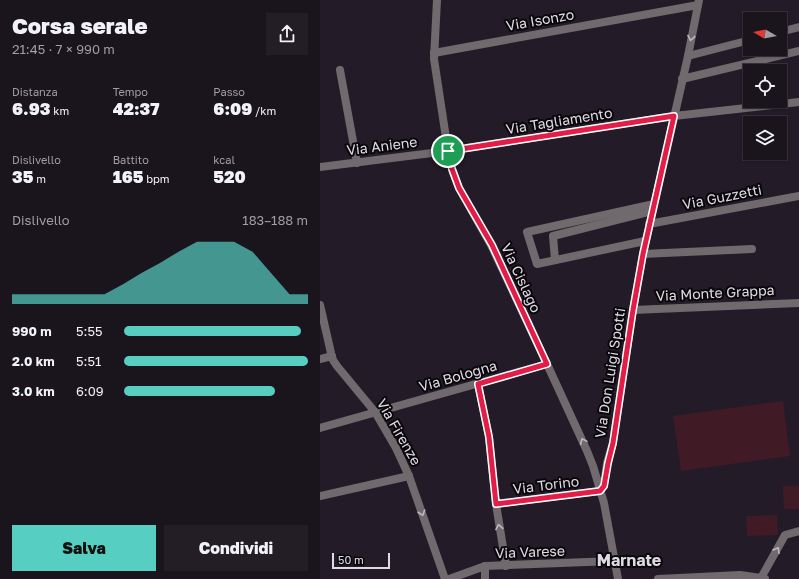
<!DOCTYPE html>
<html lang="it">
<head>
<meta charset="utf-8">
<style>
  :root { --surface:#1a141d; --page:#231d26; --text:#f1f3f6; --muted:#9f9ea4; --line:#38333b; --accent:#57cec2 }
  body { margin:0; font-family:"Golos Text",sans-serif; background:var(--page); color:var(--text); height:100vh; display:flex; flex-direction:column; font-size:15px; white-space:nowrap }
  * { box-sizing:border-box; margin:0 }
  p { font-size:13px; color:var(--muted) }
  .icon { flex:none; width:22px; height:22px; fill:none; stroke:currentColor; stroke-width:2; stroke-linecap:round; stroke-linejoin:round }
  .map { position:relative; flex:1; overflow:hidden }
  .sheet { display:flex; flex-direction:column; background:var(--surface); width:320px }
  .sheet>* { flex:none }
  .needle { width:26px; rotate:279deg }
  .fabs { position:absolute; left:423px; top:12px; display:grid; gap:8px }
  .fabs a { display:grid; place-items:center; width:44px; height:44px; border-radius:0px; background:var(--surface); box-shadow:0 1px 3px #0004,0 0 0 1px var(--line); font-size:20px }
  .scale { position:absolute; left:12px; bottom:10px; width:58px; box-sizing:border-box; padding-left:4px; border:2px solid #e0dbe3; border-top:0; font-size:11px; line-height:14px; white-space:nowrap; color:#e0dbe3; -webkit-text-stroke:3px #0a070c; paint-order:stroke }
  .pin { position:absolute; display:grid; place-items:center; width:34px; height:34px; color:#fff; margin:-17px; border:2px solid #fff; border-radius:50%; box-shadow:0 1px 4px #0007 }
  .round { display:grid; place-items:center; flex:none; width:42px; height:42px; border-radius:0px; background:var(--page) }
  .headline { display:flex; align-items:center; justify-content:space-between; height:68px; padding:0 12px }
  h1 { font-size:22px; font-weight:800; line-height:30px }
  .metrics { display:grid; grid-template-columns:repeat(3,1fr); gap:6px; height:68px; padding:4px 12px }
  .metrics div { display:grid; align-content:center }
  .metrics b { font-size:17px; font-weight:800 }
  .metrics small { font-size:11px; font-weight:400 }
  .metrics p { font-size:11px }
  .chart { height:112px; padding:8px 12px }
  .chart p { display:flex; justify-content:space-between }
  .chart svg { width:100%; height:72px; margin-top:4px; fill:var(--accent); opacity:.7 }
  .cta { display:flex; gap:8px; margin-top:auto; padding:8px 12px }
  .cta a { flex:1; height:46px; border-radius:0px; background:var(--accent); color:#111; font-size:16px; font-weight:800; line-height:46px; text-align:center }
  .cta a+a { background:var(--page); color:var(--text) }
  ul { padding:0 12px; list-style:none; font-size:13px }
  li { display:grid; grid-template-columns:64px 48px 1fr; align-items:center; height:30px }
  li i { height:10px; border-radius:5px; background:var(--accent) }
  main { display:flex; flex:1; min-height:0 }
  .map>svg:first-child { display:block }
</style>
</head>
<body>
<main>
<section class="sheet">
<div class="headline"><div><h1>Corsa serale</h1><p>21:45 · 7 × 990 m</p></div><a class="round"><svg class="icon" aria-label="share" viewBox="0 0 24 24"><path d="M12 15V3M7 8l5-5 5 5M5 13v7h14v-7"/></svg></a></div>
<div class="metrics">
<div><p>Distanza</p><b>6.93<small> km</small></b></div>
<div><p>Tempo</p><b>42:37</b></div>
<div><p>Passo</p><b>6:09<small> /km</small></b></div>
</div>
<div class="metrics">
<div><p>Dislivello</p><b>35<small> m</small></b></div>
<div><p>Battito</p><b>165<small> bpm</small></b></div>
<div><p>kcal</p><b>520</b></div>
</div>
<div class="chart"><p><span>Dislivello</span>183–188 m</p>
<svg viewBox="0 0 160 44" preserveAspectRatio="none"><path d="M0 44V38L10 38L20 38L30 38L40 38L50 38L60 32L70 25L80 19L90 12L100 6L110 6L120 6L130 12L140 25L150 38L160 38V44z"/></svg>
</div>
<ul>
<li><b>990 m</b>5:55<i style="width:96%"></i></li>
<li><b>2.0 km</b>5:51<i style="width:100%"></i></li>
<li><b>3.0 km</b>6:09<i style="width:82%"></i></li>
</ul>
<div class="cta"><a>Salva</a><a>Condividi</a></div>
</section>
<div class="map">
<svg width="479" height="579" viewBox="0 0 479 579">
  <rect width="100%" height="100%" fill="#231b27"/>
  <g fill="#401b26">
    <path d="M463,401l7,55 -109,15 -8,-55z"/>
    <path d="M463,486h16v23h-15z"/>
    <path d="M457,515l1,20 -31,1 -1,-20z"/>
  </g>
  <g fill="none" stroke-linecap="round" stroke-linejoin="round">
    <g stroke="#70696e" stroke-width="8">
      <path d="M117,0l-3,59 14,92 4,18 7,19 32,57 56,119 40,87 6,15 11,37 14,76"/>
      <path d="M460,32l19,-5"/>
      <path d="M114,53l264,-48"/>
      <path d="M368,56l62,-16"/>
      <path d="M20,70l17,93"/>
      <path d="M362,79l117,-28"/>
      <path d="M0,167l128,-16 226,-35 125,-14"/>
      <path d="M329,224l150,-28"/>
      <path d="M325,241l-108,23 -10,-32 127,-28"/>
      <path d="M323,254l109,-5"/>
      <path d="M235,260l-2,-24 99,-25"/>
      <path d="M0,305l11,48 2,7 4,6 38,46 21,36 13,28 36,103"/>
      <path d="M313,310l166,-7"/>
      <path d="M0,359l12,-3"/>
      <path d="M158,384l11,53 7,67 10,62"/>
      <path d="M0,428l227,-64"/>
      <path d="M280,491l4,-5 3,-23 6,-20 20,-133 10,-56 45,-198 11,-56"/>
      <path d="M0,496l89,-20"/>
      <path d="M176,504l104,-13"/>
      <path d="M165,566v13"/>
      <path d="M441,578l24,-43 14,-4"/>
      <path d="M129,579l36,-13 129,-5"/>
      <path d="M338,579l82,-4 21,3 4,1"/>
    </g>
  </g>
  <defs><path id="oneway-chevron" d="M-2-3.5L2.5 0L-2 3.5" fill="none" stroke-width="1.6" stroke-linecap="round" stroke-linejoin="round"/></defs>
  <g stroke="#beb9c0">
    <use href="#oneway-chevron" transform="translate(371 38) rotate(101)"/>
    <use href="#oneway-chevron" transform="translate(263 441) rotate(-114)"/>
    <use href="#oneway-chevron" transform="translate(102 513) rotate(71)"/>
    <use href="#oneway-chevron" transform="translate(179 527) rotate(-100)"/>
    <use href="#oneway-chevron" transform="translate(457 550) rotate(-60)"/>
  </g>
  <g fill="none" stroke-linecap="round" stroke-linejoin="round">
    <defs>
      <path id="route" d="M354,116l-31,138 -10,56 -20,133 -5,20 -4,23 -4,5 -104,13 -7,-67 -11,-53 69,-20 -55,-119 -33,-57 -7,-19 -4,-18z"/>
    </defs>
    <use href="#route" stroke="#fff" stroke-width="8"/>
    <use href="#route" stroke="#e11d48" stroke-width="5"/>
  </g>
  <g text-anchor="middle" stroke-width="4" stroke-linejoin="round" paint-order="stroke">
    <g font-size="14" fill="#e0dbe3" stroke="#0a070c">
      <text transform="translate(220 20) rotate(-10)" y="5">Via Isonzo</text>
      <text transform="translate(239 121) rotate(-9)" y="5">Via Tagliamento</text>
      <text transform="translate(62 146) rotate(-7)" y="5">Via Aniene</text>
      <text transform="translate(402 197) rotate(-11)" y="5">Via Guzzetti</text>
      <text transform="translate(201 278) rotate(65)" y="5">Via Cislago</text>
      <text transform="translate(395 293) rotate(-3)" y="5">Via Monte Grappa</text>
      <text transform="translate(290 373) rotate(-81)" y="5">Via Don Luigi Spotti</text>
      <text transform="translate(138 376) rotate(-16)" y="5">Via Bologna</text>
      <text transform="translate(79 432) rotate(60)" y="5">Via Firenze</text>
      <text transform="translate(226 485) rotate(-7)" y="5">Via Torino</text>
      <text transform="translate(210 552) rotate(-2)" y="5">Via Varese</text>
    </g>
    <g font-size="16" font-weight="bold" fill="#e0dbe3" stroke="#0a070c">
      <text x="309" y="566">Marnate</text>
    </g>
  </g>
</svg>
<div class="fabs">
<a><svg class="needle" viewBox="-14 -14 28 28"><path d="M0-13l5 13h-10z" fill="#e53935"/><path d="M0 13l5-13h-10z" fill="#9f9ea4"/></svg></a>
<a><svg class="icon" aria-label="locate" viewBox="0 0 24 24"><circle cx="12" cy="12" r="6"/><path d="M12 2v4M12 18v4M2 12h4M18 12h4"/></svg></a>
<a><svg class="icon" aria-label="layers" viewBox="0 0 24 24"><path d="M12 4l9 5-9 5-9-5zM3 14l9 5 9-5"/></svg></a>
</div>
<div class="scale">50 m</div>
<div class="pin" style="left:128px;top:151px;background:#1e9e55"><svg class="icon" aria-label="arrive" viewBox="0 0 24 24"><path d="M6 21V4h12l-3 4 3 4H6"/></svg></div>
</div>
</main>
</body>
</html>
